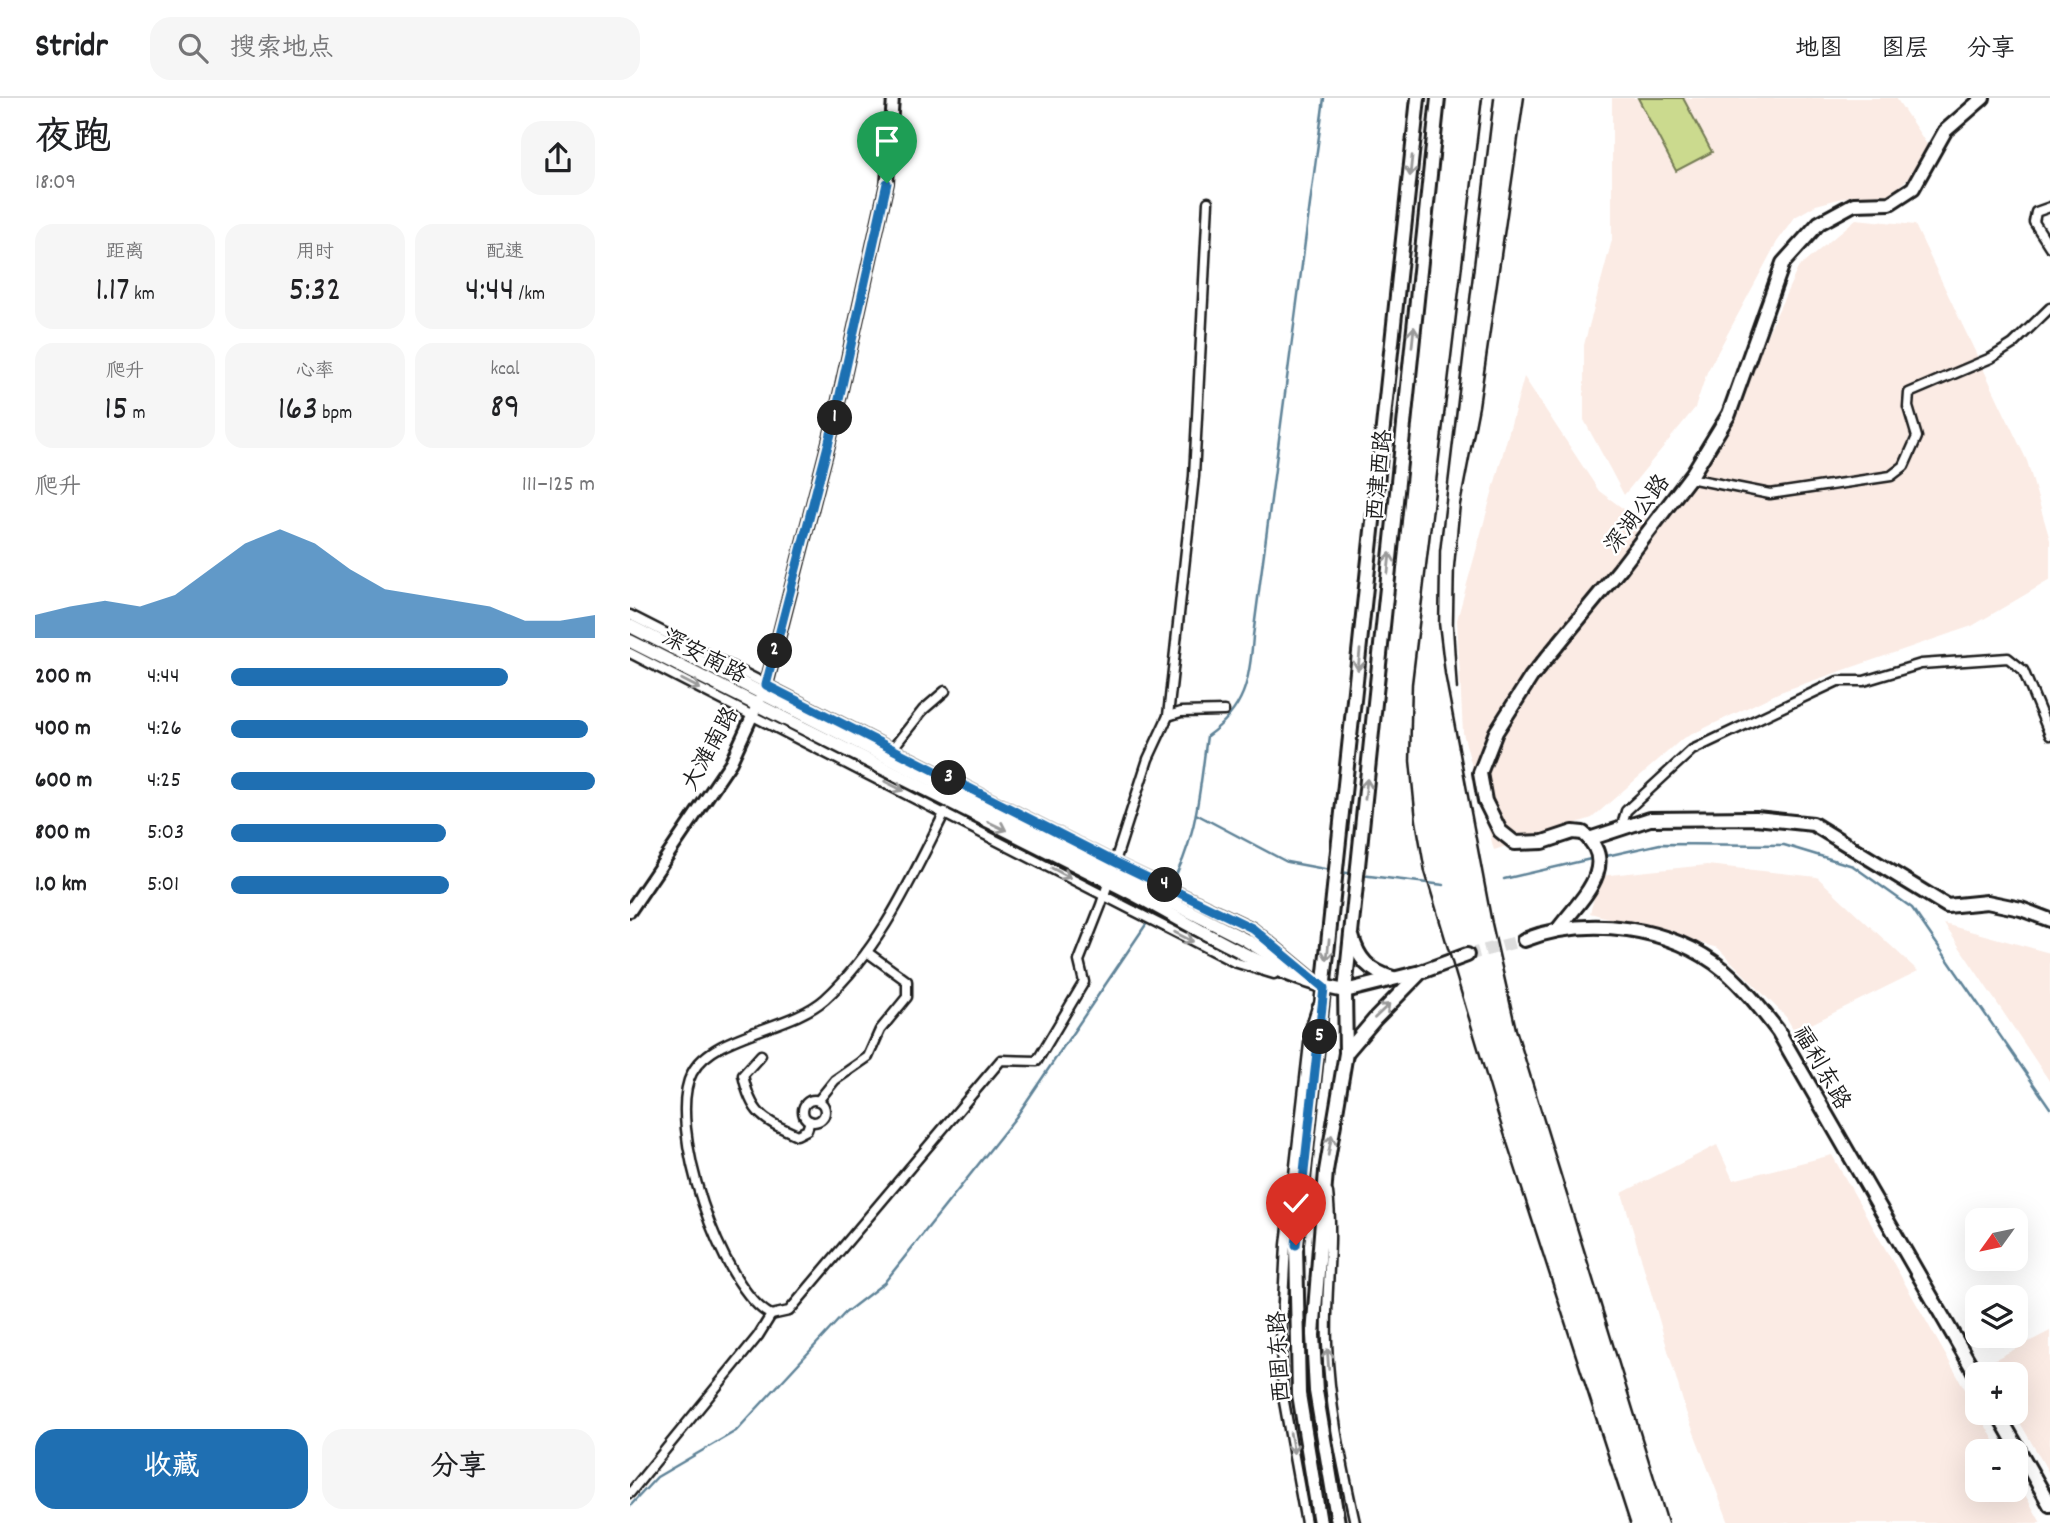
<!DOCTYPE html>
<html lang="zh">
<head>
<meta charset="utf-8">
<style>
  :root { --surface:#fff; --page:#f6f6f6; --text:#202124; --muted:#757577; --line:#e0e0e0; --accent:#1f6fb2 }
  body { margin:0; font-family:Dekko,"LXGW WenKai TC",sans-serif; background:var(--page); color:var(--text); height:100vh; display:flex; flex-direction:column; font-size:26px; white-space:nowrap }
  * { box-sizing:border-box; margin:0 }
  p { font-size:23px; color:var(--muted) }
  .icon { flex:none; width:38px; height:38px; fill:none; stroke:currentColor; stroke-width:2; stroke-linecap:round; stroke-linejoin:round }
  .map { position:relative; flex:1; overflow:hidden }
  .side { display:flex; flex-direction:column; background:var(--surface); width:630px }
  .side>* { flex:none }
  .needle { width:46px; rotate:237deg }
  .tools { position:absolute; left:1335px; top:1110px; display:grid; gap:14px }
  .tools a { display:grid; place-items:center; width:63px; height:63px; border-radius:14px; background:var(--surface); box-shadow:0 7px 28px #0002; font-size:35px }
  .pin { position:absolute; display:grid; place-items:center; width:60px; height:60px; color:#fff; margin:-72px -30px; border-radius:50% 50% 50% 0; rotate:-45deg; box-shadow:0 0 7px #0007 }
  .pin .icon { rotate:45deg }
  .km { position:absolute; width:35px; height:35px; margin:-18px; border-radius:50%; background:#222; color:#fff; font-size:19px; line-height:35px; text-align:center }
  .round { display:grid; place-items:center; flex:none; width:74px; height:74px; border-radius:21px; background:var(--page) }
  .summary { display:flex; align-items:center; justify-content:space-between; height:119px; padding:0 35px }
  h1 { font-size:38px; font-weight:600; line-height:52px }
  .figures { display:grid; grid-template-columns:repeat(3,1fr); gap:10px; height:119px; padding:7px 35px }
  .figures div { display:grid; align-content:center; border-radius:18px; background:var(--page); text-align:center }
  .figures b { font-size:35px; font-weight:600 }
  .figures small { font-size:19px; font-weight:400 }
  .figures p { font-size:19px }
  .chart { height:196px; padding:14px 35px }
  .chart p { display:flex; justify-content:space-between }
  .chart svg { width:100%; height:126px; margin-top:7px; fill:var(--accent); opacity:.7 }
  .action { display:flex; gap:14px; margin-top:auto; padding:14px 35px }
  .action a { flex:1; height:80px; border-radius:21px; background:var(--accent); color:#fff; font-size:28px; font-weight:600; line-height:80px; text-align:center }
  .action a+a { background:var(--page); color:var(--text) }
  ul { padding:0 35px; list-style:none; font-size:23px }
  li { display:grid; grid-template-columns:112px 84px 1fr; align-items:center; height:52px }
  li i { height:18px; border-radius:9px; background:var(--accent) }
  header { display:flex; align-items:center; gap:42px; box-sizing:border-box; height:98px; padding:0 35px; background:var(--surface); border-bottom:2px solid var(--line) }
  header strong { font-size:33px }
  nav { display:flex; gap:38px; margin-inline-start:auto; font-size:24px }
  .search { width:490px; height:63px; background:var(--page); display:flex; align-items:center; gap:18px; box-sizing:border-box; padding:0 24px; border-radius:21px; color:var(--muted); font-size:26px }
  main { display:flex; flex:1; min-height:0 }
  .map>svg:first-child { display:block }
</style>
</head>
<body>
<header>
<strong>Stridr</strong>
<div class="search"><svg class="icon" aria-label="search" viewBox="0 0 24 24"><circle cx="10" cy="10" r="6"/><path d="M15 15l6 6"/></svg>搜索地点</div>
<nav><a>地图</a><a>图层</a><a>分享</a></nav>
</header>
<main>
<section class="side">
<div class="summary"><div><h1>夜跑</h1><p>18:09</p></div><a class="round"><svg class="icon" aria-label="share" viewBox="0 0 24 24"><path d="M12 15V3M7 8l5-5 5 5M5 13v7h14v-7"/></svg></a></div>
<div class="figures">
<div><p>距离</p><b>1.17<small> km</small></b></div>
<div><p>用时</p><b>5:32</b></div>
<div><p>配速</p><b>4:44<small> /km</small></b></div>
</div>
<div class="figures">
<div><p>爬升</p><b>15<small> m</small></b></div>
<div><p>心率</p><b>163<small> bpm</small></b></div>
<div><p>kcal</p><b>89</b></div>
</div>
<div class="chart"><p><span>爬升</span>111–125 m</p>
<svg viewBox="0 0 160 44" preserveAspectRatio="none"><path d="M0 44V36L10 33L20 31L30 33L40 29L50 20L60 11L70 6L80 11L90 20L100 27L110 29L120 31L130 33L140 38L150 38L160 36V44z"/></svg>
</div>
<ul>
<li><b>200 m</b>4:44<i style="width:76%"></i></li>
<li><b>400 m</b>4:26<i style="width:98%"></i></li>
<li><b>600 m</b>4:25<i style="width:100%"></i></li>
<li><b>800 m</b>5:03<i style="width:59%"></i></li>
<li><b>1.0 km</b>5:01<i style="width:60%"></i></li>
</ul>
<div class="action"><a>收藏</a><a>分享</a></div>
</section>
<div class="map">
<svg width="1420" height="1425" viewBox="0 0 1420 1425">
  <rect width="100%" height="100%" fill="#fff"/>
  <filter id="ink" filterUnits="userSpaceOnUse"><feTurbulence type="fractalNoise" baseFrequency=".0143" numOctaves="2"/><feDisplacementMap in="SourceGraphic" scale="14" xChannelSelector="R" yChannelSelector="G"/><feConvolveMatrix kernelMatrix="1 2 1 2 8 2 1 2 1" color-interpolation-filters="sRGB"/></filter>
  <g filter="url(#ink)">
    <g fill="#fbebe4">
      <path d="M982,0h284l34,51 -20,28 -20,17 -40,2 -34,9 -21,12 -18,25 -70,130 -12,36 -71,87 -40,-75v-75l28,-105z"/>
      <path d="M1226,121l59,6 112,236 23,79v40l-78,46 -192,66 -98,47 -90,79 -98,32 -31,-117 -6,-113 67,-243 75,114 33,24 29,7 70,-109 67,-145z"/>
      <path d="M1077,767l110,12 101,94 -123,61 -9,-15 -68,-69 -128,-35 10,-37z"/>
      <path d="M1314,826l106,29v129z"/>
      <path d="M1087,1047l16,35 99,-25 168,296h-22v38h38v-10l25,44h-312l-43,-111 -64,-219z"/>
      <path d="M1420,1233v144l-36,-63 2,-38h-24l-6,-10z"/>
    </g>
    <path fill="#cbda8e" stroke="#747b55" stroke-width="2" d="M1008,0h45l29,54 -36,19z"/>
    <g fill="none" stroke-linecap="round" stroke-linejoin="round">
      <g stroke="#5e8398" stroke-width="2.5">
        <path d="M566,716l91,48 43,8"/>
        <path d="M972,759l58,-13 124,1 69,21 59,42 138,200"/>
        <path d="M710,774l14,2"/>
        <path d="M731,777l83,10"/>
        <path d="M874,781l91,-21"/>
        <path d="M539,789c28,-44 31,-101 38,-151 38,-27 43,-56 46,-100l71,-538"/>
        <path d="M0,1408l27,-29 79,-46 109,-118 39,-30 132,-166 139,-206"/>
      </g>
      <path stroke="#ddd" stroke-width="12" stroke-dasharray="12 6" stroke-linecap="butt" d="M837,857l57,-15"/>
      <defs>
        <g id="minor">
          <path d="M1420,109l-14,5 -2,10 16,25"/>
          <path d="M1059,380l81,16 121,-18 13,-10 13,-29 -9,-30 1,-14 82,-35 22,-14 37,-36"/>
          <path d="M0,517l485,247 137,65 65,54"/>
          <path d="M0,555l504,258"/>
          <path d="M538,618l13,-4 43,-1"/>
          <path d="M259,655l34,-43 22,-19"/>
          <path d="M315,714c-34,67 -64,136 -120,187 -35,31 -112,34 -133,74 -27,50 29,216 79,242l18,-4 212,-251 36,1 47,-79 -5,-21 22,-56 47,-146 20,-43 26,-240 14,-274"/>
          <path d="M991,731l5,-18 66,-61 146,-69h26l57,-17 87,-6 15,12 27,65"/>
          <path d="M604,864l40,12"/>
          <path d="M131,957l-18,20c8,39 20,45 54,60l10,-5 3,-9"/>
          <circle cx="184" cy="1013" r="11"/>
          <path d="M188,1003l17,-21 33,-23 12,-27 27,-33v-16l-40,-29"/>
          <path d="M698,1095c6,50 -3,100 -1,150 2,62 15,120 28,180"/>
          <path d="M0,1395l128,-157 13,-21"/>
          <path d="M676,1425l-23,-127 -2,-56 5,-95 25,-219 6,-19"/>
        </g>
        <path id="tertiary" d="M0,813l101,-149 35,-76 67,-260 54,-243 6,-85"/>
        <g id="secondary">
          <path d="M959,741l61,-20 106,-1 57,6 134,82 40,-4 34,7 29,11"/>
          <path d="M929,830c21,-28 62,-63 24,-95l-10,-1 -30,10 -28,1 -15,-12 -15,-30 -5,-28 16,-41 35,-55 89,-108 73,-96 36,-59 54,-151 36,-40 35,-19 36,-1 23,-15 32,-57 38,-33"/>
          <path d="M722,838c6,23 17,35 41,42"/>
          <path d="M894,842c64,-25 146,-14 200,30 21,18 37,39 54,61l200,347"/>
          <path d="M715,893l76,-19 46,-17"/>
          <path d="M716,955l29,-34 46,-47"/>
          <path d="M1367,1314l53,93"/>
        </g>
        <g id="primary">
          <path d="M0,528l616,314 40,24"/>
          <path d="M0,543c161,81 323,161 484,243 71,35 153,93 231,107"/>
          <path d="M690,1425l-21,-129 -3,-149 122,-1147"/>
          <path d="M708,1425l-22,-132 -3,-56 13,-164 20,-118 -1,-62 93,-893"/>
        </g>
      </defs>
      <use href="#minor" stroke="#1c1c1c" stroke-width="13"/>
      <use href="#tertiary" stroke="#1c1c1c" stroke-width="16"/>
      <use href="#secondary" stroke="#1c1c1c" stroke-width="18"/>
      <use href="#primary" stroke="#1c1c1c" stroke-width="18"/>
      <use href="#minor" stroke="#fff" stroke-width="8"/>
      <use href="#tertiary" stroke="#fff" stroke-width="10"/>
      <use href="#secondary" stroke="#fff" stroke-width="12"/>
      <use href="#primary" stroke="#fff" stroke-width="12"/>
      <g stroke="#1c1c1c" stroke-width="2.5">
        <path d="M852,0l-70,586 -2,77 6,60 9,51 73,243 132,408"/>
        <path d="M864,0l-54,453 -1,73 6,50 47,249 24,106 152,494"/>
        <path d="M827,591l-4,-65 1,-56 6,-63 19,-98 45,-309"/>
      </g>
      <defs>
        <path id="minor-bridge" d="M504,813l100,51"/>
      </defs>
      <use href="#minor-bridge" stroke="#1c1c1c" stroke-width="13" stroke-linecap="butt"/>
      <use href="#minor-bridge" stroke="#fff" stroke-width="8"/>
    </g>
    <defs><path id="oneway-shaft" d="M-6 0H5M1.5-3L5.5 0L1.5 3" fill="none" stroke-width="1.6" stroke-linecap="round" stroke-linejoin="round" transform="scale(1.75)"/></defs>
    <g stroke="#999">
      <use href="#oneway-shaft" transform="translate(781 68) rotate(96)"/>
      <use href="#oneway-shaft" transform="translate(783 239) rotate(-84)"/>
      <use href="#oneway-shaft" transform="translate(759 465) rotate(-84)"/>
      <use href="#oneway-shaft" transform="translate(729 562) rotate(96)"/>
      <use href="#oneway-shaft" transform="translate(61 586) rotate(27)"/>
      <use href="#oneway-shaft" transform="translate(264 688) rotate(27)"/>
      <use href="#oneway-shaft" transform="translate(736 691) rotate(-84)"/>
      <use href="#oneway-shaft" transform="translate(367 728) rotate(26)"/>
      <use href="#oneway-shaft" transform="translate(431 775) rotate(28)"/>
      <use href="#oneway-shaft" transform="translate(554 839) rotate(27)"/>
      <use href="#oneway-shaft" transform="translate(698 852) rotate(96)"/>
      <use href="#oneway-shaft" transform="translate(752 913) rotate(-44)"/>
      <use href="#oneway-shaft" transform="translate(700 1047) rotate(-80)"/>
      <use href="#oneway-shaft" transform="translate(698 1261) rotate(-94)"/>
      <use href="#oneway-shaft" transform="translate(662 1345) rotate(80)"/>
    </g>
  </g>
  <g fill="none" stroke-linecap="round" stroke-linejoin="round" filter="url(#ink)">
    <defs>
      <path id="route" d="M257,85l-54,243 -67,259 349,177 137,66 72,60 -28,257"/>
    </defs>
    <use href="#route" stroke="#fff" stroke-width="14"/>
    <use href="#route" stroke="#1f6fb2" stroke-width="9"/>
  </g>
  <g text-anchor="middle" stroke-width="5" stroke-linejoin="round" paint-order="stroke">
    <g font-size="23" fill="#1c1c1c" stroke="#fff">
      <text transform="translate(748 377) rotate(-84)" y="8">西津西路</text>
      <text transform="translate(1006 415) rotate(-53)" y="8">深湖公路</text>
      <text transform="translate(75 557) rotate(27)" y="8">深安南路</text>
      <text transform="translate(79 650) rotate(-61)" y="8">大滩南路</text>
      <text transform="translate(1193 969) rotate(60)" y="8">福利东路</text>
      <text transform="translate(648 1259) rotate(-93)" y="8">西固东路</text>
    </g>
  </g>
</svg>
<div class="tools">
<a><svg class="needle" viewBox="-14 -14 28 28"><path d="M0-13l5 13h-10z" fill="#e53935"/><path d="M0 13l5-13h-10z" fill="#757577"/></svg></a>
<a><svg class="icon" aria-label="layers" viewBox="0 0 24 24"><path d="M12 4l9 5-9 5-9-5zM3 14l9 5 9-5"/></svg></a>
<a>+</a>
<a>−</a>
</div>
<div class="pin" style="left:257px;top:85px;background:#1e9e55"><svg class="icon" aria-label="arrive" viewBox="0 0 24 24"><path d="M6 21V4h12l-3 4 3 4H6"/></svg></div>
<div class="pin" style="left:666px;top:1147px;background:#d93025"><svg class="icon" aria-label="check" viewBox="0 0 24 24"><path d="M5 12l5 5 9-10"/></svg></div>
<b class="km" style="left:205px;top:320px">1</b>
<b class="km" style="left:145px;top:553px">2</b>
<b class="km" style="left:319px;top:680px">3</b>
<b class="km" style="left:535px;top:787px">4</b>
<b class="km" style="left:690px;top:939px">5</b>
</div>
</main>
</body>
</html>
